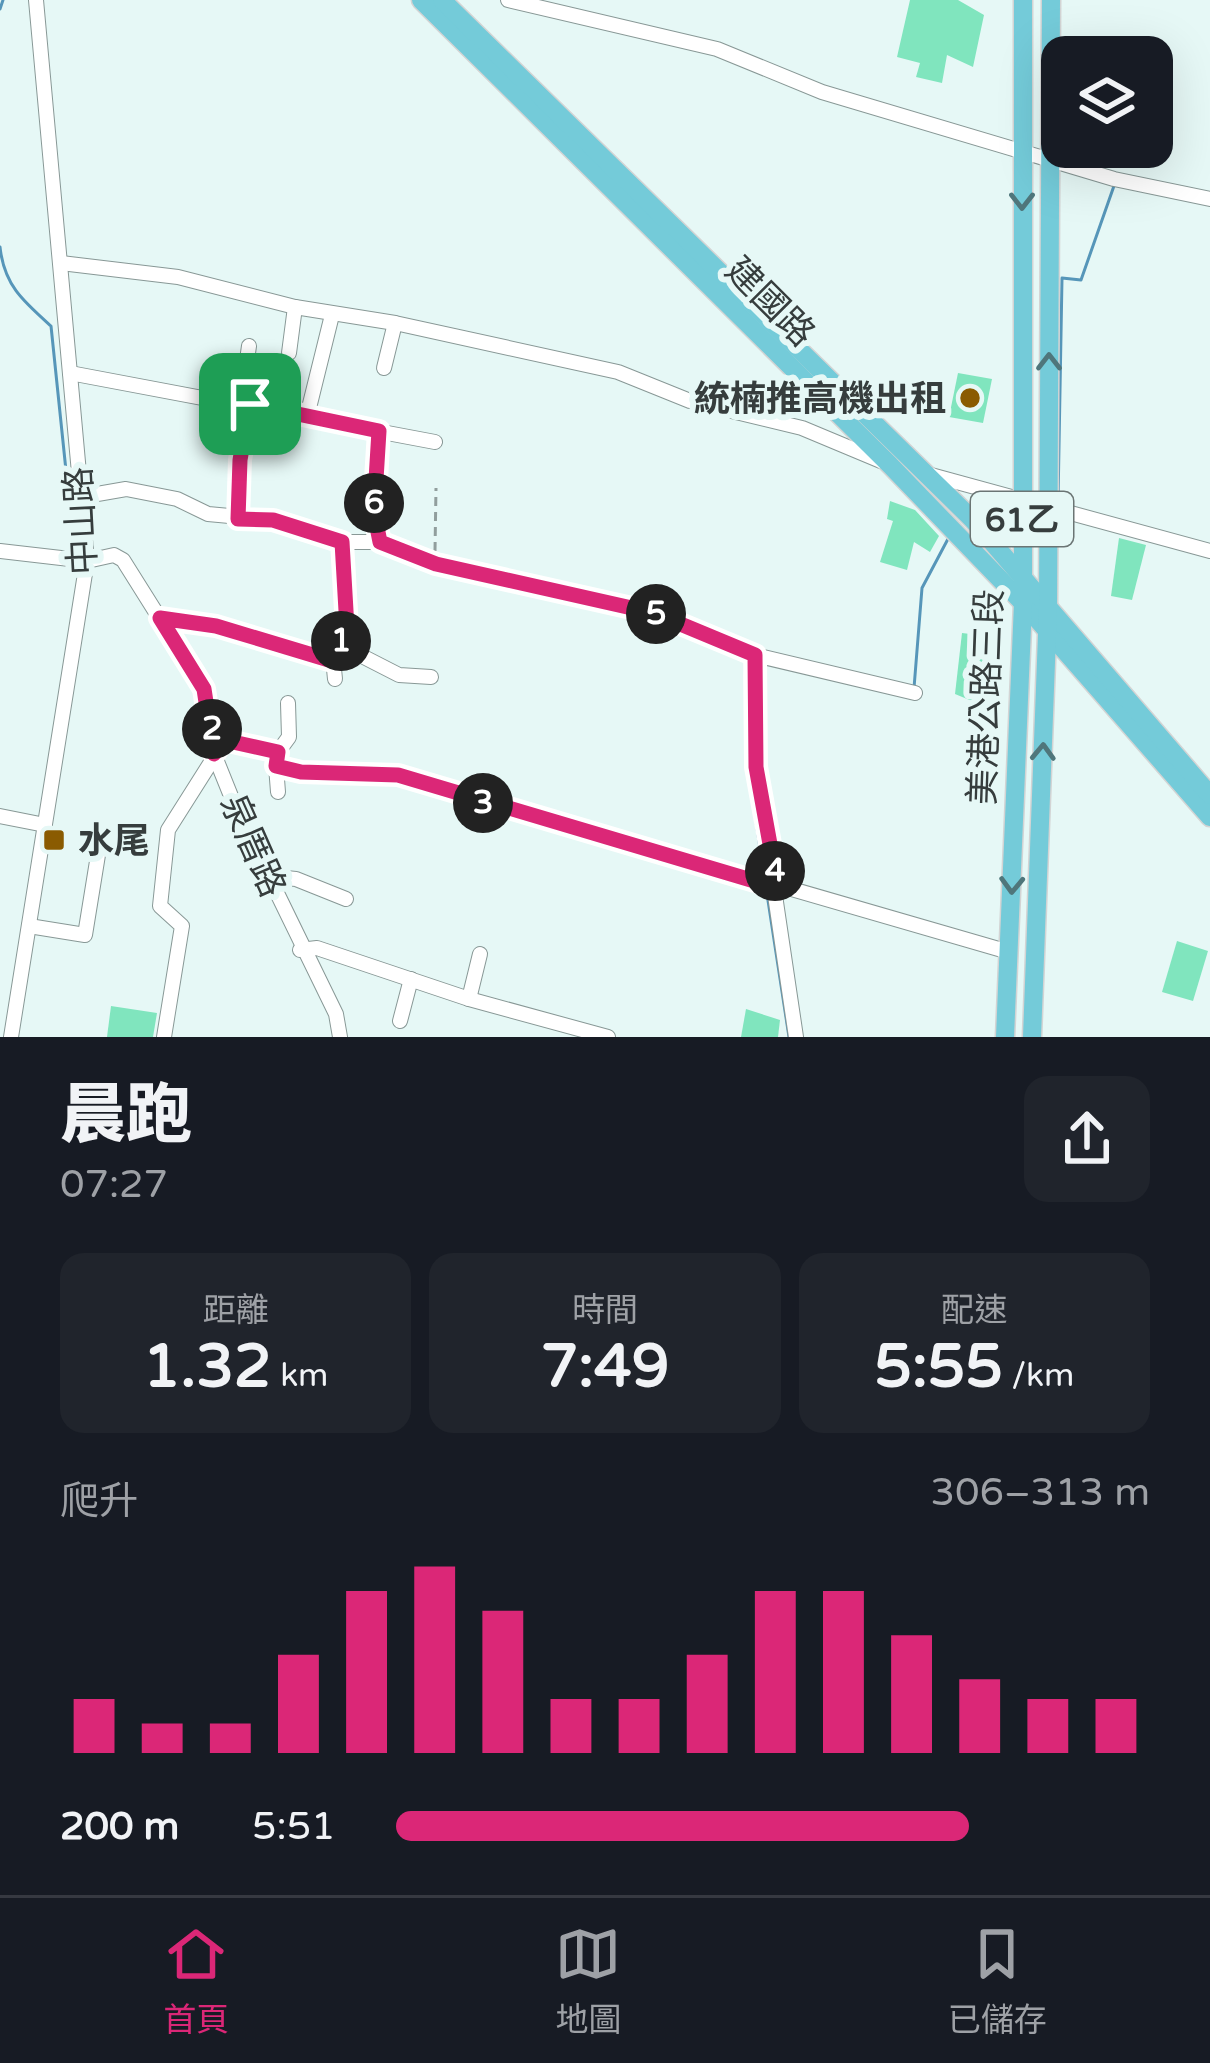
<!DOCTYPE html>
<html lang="zh-TW">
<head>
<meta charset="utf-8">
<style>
  :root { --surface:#171b24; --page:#20242c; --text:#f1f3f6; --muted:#9ea1a6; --line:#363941; --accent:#db2777 }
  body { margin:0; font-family:"Varela Round","Noto Sans TC",sans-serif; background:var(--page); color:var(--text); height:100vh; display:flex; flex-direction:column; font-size:45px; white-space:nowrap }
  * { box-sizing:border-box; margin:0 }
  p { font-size:39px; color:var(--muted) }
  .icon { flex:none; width:66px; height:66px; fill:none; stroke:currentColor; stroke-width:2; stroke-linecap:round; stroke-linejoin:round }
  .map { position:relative; height:1037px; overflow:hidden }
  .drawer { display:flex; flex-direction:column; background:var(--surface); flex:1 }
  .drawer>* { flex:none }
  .controls { position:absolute; left:1041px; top:36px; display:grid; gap:24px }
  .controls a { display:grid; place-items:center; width:132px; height:132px; border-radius:24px; background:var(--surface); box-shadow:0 12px 48px #0002; font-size:60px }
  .pin { position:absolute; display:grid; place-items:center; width:102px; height:102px; color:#fff; margin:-51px; border-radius:24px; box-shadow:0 6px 18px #0006 }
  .km { position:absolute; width:60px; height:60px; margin:-30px; border-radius:50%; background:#222; color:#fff; font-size:33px; line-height:60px; text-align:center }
  .round { display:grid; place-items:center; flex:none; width:126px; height:126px; border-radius:24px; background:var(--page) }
  .summary { display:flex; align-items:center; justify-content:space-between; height:204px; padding:0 60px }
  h1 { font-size:66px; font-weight:800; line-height:90px }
  .figures { display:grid; grid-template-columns:repeat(3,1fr); gap:18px; height:204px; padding:12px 60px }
  .figures div { display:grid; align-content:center; border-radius:24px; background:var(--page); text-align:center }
  .figures b { font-size:60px; font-weight:800 }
  .figures small { font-size:33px; font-weight:400 }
  .figures p { font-size:33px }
  .chart { height:336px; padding:24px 60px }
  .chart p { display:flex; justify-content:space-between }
  .chart svg { width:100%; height:216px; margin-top:12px; stroke:var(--accent); stroke-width:6 }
  ul { padding:0 60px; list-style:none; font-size:39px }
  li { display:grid; grid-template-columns:192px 144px 1fr; align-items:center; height:90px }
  li i { height:30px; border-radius:15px; background:var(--accent) }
  .dock { display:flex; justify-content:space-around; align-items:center; height:168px; border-top:3px solid var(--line); background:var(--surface); font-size:33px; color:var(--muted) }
  .dock a { display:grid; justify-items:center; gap:6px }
  .dock .selected { color:var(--accent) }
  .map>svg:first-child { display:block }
</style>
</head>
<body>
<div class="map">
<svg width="1210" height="1037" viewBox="0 0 1210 1037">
  <rect width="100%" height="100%" fill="#e6f8f6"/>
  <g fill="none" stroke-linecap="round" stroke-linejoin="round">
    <g stroke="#5696b9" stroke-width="3">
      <path d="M0,9l3,-9"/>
      <path d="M0,247c4,38 23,54 51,79l17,164"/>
      <path d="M1058,502l4,-224 19,2 34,-97"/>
      <path d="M745,657l3,113 16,104"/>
      <path d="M914,688l8,-100 27,-51"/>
      <path d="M767,894l22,143"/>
    </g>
  </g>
  <g fill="#80e5be">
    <path d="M910,0h48l26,15 -11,52 -26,-12 -5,28 -26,-6 4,-14 -23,-6z"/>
    <path d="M958,373l34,6 -9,44 -34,-6z"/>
    <path d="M890,501l25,9 24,26 -9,16 -16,-10 -7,28 -27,-8 13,-41 -6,-2z"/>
    <path d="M1119,538l27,7 -14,55 -21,-4z"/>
    <path d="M962,633l42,5 -3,75 -46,-19z"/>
    <path d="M1177,941l31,10 -15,50 -31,-9z"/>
    <path d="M111,1006l46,7 -4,24h-46z"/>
    <path d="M746,1009l34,11 -2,17h-37z"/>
  </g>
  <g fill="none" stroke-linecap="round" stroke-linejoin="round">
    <defs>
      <g id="minor">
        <path d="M508,0l209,49 105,43 292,87 96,20"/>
        <path d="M61,263l117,14 117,30 100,16 223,49 72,29 112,27 79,33"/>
        <path d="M289,353l6,-46"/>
        <path d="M384,368l11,-45"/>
        <path d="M70,373l365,69"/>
        <path d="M241,402l8,-56"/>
        <path d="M307,416l25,-101"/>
        <path d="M379,431l-5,81 6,30"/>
        <path d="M931,475l279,76"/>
        <path d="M80,497l46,-8 51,10 31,15 65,6 69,22h38l56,22 218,49 101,42 160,38"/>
        <path d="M238,519l2,-59 11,-56"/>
        <path d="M0,551l87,10 27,-6 9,5 81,129 10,65 23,57 99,203 4,23"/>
        <path d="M160,618l56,9 113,33 27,-7 43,22 32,2"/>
        <path d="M755,655l1,112 40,270"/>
        <path d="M340,656l7,-28 -5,-86"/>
        <path d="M333,659l2,20"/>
        <path d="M278,752l11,-15 -1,-34"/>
        <path d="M276,766l2,26"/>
        <path d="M0,816l45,9"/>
        <path d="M266,876l30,3 50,20"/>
        <path d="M29,926l56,9 13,-80"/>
        <path d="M300,950l17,-2 152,51 139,38"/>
        <path d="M469,999l11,-45"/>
        <path d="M400,1021l11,-42"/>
        <path d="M11,1037l76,-476 -51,-561"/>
        <path d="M164,1037l18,-111 -22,-20 8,-76 57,-90 53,12 -2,14 25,7 97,2 611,177"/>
      </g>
      <g id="major">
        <path d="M421,0l469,465 133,138 187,214"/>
        <path d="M442,0l531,520 237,275"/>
        <path d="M1005,1037l18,-434v-603"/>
        <path d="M1032,1037l16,-429 3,-608"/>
      </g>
    </defs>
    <use href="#minor" stroke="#889896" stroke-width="16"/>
    <use href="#major" stroke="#d3d4d4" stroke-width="21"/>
    <path stroke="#919e9d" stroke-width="3" stroke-dasharray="9 6" stroke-linecap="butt" d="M435,551l1,-63"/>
    <use href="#minor" stroke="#fff" stroke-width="14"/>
    <use href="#major" stroke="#74cbd9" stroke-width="18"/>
  </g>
  <defs><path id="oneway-chevron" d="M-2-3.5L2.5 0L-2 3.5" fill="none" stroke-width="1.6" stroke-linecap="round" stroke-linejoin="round" transform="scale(3)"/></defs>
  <g stroke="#4f767b">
    <use href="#oneway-chevron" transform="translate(1022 201) rotate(90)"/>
    <use href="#oneway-chevron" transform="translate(1049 362) rotate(-90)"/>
    <use href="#oneway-chevron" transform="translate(1043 752) rotate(-88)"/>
    <use href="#oneway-chevron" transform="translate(1012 885) rotate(92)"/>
  </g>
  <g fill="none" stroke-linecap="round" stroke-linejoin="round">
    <defs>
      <path id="route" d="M250,404l129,27 -5,81 6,30 56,22 218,49 101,42 1,112 22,121 -380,-113 -97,-3 -25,-6 2,-14 -54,-12 -10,14 -10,-65 -44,-71 56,8 113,34 11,-4 7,-28 -5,-86 -69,-22 -35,-1 2,-59z"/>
    </defs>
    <use href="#route" stroke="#fff" stroke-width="24"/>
    <use href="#route" stroke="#db2777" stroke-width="15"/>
  </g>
  <g fill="#8a5b01" stroke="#e6f8f6" stroke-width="4.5">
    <circle cx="970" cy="398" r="12"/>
    <rect x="42" y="828" width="24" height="24" rx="6"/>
  </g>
  <g text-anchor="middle" stroke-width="12" stroke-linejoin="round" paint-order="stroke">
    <rect fill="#e6f8f6" stroke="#6b7574" stroke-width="3" x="971" y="492" width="102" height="54" rx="9"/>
    <g font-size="33" font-weight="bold" fill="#363d3d">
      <text x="1022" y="531">61乙</text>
    </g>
    <g font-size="36" fill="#363d3d" stroke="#e6f8f6">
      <text transform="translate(771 301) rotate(45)" y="13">建國路</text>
      <text transform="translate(80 521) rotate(-93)" y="13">中山路</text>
      <text transform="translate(985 697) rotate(-88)" y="13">美港公路三段</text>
      <text transform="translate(254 845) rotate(66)" y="13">泉厝路</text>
    </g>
    <g font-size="36" font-weight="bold" fill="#363d3d" stroke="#e6f8f6" text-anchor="end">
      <text x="946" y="411">統楠推高機出租</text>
      <text x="78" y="853" text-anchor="start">水尾</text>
    </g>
  </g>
</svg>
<div class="controls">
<a><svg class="icon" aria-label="layers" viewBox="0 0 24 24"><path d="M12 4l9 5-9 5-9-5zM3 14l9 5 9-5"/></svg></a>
</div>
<div class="pin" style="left:250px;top:404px;background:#1e9e55"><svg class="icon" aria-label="arrive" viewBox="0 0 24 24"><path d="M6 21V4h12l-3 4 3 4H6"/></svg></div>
<b class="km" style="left:341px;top:641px">1</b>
<b class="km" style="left:212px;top:729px">2</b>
<b class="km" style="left:483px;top:803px">3</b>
<b class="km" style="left:775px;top:871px">4</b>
<b class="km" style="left:656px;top:614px">5</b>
<b class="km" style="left:374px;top:503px">6</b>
</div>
<section class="drawer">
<div class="summary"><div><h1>晨跑</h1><p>07:27</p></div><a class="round"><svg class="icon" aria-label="share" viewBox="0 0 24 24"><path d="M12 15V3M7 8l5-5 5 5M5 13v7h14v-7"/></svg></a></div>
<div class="figures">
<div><p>距離</p><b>1.32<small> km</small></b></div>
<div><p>時間</p><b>7:49</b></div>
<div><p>配速</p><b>5:55<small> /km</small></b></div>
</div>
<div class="chart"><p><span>爬升</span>306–313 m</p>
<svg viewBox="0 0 160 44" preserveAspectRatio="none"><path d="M5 44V33M15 44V38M25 44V38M35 44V24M45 44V11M55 44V6M65 44V15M75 44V33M85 44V33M95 44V24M105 44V11M115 44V11M125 44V20M135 44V29M145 44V33M155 44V33"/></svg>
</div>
<ul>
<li><b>200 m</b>5:51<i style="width:76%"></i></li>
</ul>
</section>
<nav class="dock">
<a class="selected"><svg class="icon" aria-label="home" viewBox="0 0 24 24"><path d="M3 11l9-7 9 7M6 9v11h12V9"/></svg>首頁</a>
<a><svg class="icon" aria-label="map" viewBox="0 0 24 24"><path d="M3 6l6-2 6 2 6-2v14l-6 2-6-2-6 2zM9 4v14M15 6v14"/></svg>地圖</a>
<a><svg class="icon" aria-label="saved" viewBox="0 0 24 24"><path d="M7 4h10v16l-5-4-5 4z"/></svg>已儲存</a>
</nav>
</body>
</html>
